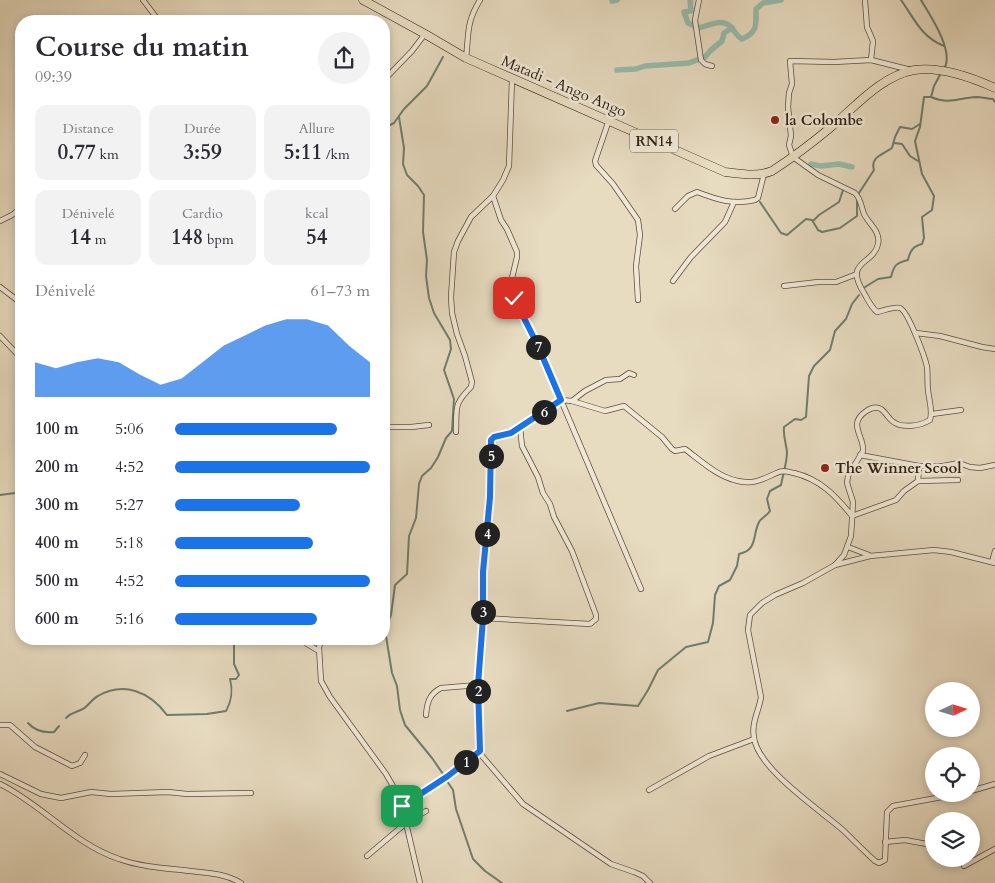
<!DOCTYPE html>
<html lang="fr">
<head>
<meta charset="utf-8">
<style>
  :root { --surface:#fff; --page:#f2f2f3; --text:#2b2b33; --muted:#7c7c81; --accent:#1a73e8 }
  body { margin:0; font-family:Cardo,serif; background:var(--page); color:var(--text); height:100vh; display:flex; flex-direction:column; font-size:19px; white-space:nowrap }
  * { box-sizing:border-box; margin:0 }
  p { font-size:16px; color:var(--muted) }
  .icon { flex:none; width:28px; height:28px; fill:none; stroke:currentColor; stroke-width:2; stroke-linecap:round; stroke-linejoin:round }
  .map { position:relative; flex:1; overflow:hidden }
  .drawer { position:absolute; left:15px; top:15px; width:375px; height:630px; display:flex; flex-direction:column; background:var(--surface); border-radius:20px; box-shadow:0 2px 8px #0003 }
  .drawer>* { flex:none }
  .needle { width:32px; rotate:86deg }
  .fabs { position:absolute; left:925px; top:682px; display:grid; gap:10px }
  .fabs a { display:grid; place-items:center; width:55px; height:55px; border-radius:50%; background:var(--surface); box-shadow:0 2px 8px #0003; font-size:25px }
  .pin { position:absolute; display:grid; place-items:center; width:42px; height:42px; color:#fff; margin:-21px; border-radius:10px; box-shadow:0 2px 8px #0006 }
  .km { position:absolute; width:25px; height:25px; margin:-12px; border-radius:50%; background:#222; color:#fff; font-size:14px; line-height:25px; text-align:center }
  .round { display:grid; place-items:center; flex:none; width:52px; height:52px; border-radius:26px; background:var(--page) }
  .summary { display:flex; align-items:center; justify-content:space-between; height:85px; padding:0 20px }
  h1 { font-size:28px; font-weight:800; line-height:38px }
  .stats { display:grid; grid-template-columns:repeat(3,1fr); gap:8px; height:85px; padding:5px 20px }
  .stats div { display:grid; align-content:center; border-radius:12px; background:var(--page); text-align:center }
  .stats b { font-size:21px; font-weight:800 }
  .stats small { font-size:14px; font-weight:400 }
  .stats p { font-size:14px }
  .chart { height:140px; padding:10px 20px }
  .chart p { display:flex; justify-content:space-between }
  .chart svg { width:100%; height:90px; margin-top:5px; fill:var(--accent); opacity:.7 }
  ul { padding:0 20px; list-style:none; font-size:16px }
  li { display:grid; grid-template-columns:80px 60px 1fr; align-items:center; height:38px }
  li i { height:12px; border-radius:6px; background:var(--accent) }
  .map>svg:first-child { display:block }
</style>
</head>
<body>
<div class="map">
<svg width="995" height="883" viewBox="0 0 995 883">
  <rect width="100%" height="100%" fill="#e7dbc0"/>
  <filter id="stains"><feTurbulence type="fractalNoise" baseFrequency=".004" numOctaves="4"/><feColorMatrix values="0 0 0 0 .2 0 0 0 0 .09 0 0 0 0 .02 0 0 0 .5 -.17"/></filter>
  <radialGradient id="worn" r=".72"><stop offset=".6" stop-color="#630" stop-opacity="0"/><stop offset="1" stop-color="#630" stop-opacity=".3"/></radialGradient>
  <g fill="none" stroke-linecap="round" stroke-linejoin="round">
    <g stroke="#6f7d6e" stroke-width="2">
      <path d="M901,0c13,18 20,37 43,46"/>
      <path d="M921,0c9,15 34,52 23,69"/>
      <path d="M941,73l-7,13 -3,11c19,8 27,1 45,0 6,0 12,2 17,2l2,3"/>
      <path d="M399,117l5,31 -1,16 4,11 11,11 6,9 -1,37 4,28 -1,16 3,22 5,15 16,27 1,9 -7,21 10,29 -2,32 -6,7 -8,19 -7,11 -9,8 -3,8 -3,34 -7,18 -2,38 -12,11 -4,30 -6,15 7,43 5,13 3,24 5,15 27,33 11,16"/>
      <path d="M384,128l10,-5 10,-14 23,-23 16,-29"/>
      <path d="M894,143l8,1 8,12 8,5"/>
      <path d="M859,193l15,-23c-4,-13 8,-15 18,-22l3,-11 5,-10 12,2 8,-5"/>
      <path d="M760,202l21,31 6,2 19,-16 6,1 6,10 4,2 18,-4 17,-12v-18"/>
      <path d="M813,221l6,-6 20,-13 4,-12"/>
      <path d="M865,287l13,-8 13,-2c3,-12 5,-14 17,-17 2,-9 5,-14 14,-16l2,-6 -2,-21 10,-7 2,-14 -12,-22 -7,-33 5,-14 4,-30h7"/>
      <path d="M0,495l15,-2 6,-5"/>
      <path d="M567,711l32,-8 39,3 10,-16 10,-20 28,-23 22,-5 5,-19 2,-28 4,-9 11,-6 7,-14 2,-12c19,-4 13,-18 20,-32 2,-4 8,-6 11,-11l-3,-12 3,-8 11,-6c2,-11 6,-22 6,-33 -1,-9 -4,-16 -3,-25l11,-8 6,1 5,-3 3,-41 5,-10 16,-16 5,-19 11,-12 6,-15 7,-9"/>
      <path d="M66,718c4,-5 11,-6 17,-9 5,-3 9,-10 15,-13 26,-15 52,-4 69,19l40,-1 19,-3c6,-11 7,-20 4,-32h6l3,-4 -5,-11v-19l-7,-6"/>
      <path d="M28,723c7,8 15,10 26,9l5,-6"/>
      <path d="M447,781l6,9 3,19 17,50 12,12 17,12"/>
    </g>
    <g stroke="#98bcac" stroke-width="5.5">
      <path d="M690,0l1,11 -7,1 4,11 11,5c10,-3 23,-10 32,-1 5,5 4,8 11,12 16,-7 14,-14 14,-30l7,-6 18,-3"/>
      <path d="M612,1l5,-1"/>
      <path d="M617,70l19,-1 9,-3 44,-3 16,-6 6,-7 11,-9 2,-8 8,-5"/>
      <path d="M811,164l10,2 18,-2 13,3"/>
    </g>
    <defs>
      <g id="minor">
        <path d="M143,0l16,21"/>
        <path d="M699,0l-4,20 6,40 4,4 7,2"/>
        <path d="M865,0l2,27 6,14 -2,19"/>
        <path d="M466,58c3,-25 0,-35 14,-58"/>
        <path d="M911,70l-40,-10 -37,2 -44,-1 2,23 -3,9 -1,14 3,29 -2,9 4,12 25,18 37,18c6,6 6,13 9,21 5,10 17,18 14,30 -4,21 -35,16 -14,49 4,7 7,14 13,19 6,-1 17,-6 23,-4 8,3 25,49 27,59 1,8 0,15 1,23 1,11 5,20 2,30 -10,6 -28,9 -38,1 -4,-4 -7,-9 -11,-12 -9,-5 -23,6 -24,15 0,10 7,17 6,27l-15,25 -1,7 6,19 -2,34 -7,19 -9,10 -32,18 -28,12 -13,8 -12,12 -2,15 13,67c-2,14 -10,26 -7,41 5,32 65,71 90,93 10,10 20,20 31,30l4,2 6,-3 2,-48 6,-6 65,-12"/>
        <path d="M512,79l-3,87 -6,14 -10,16 8,24 6,9 10,23v5l-6,25 3,16 24,48 23,54 -50,33 -14,3 -6,4v57l-8,75v46l-5,67 2,66 2,5 41,48 88,60 23,8 9,4 7,7"/>
        <path d="M384,80l28,-29 13,-17"/>
        <path d="M609,120l-14,41 1,4 17,19 25,36 2,15 -4,31 2,34"/>
        <path d="M675,209l13,-13 9,-4c21,8 36,13 58,8l3,-2 6,-24"/>
        <path d="M0,221l12,-6 9,-7"/>
        <path d="M673,281l18,-24 34,-35 9,-20"/>
        <path d="M784,286l34,-4h18l21,-8"/>
        <path d="M0,287l21,16"/>
        <path d="M916,333l24,3 42,11 13,2"/>
        <path d="M0,336l21,22"/>
        <path d="M572,401l13,-10 21,-11 14,-1 9,-6 5,2"/>
        <path d="M932,414l29,-4"/>
        <path d="M384,427h27l18,-2"/>
        <path d="M456,432c1,-24 -3,-27 15,-45l1,-5 -7,-26 -8,-22 -5,-21 -1,-16 3,-45 4,-11 13,-24 22,-21"/>
        <path d="M860,455l59,11h24l16,-3 11,4 10,1 15,-3"/>
        <path d="M918,481l40,-1"/>
        <path d="M848,547l21,8"/>
        <path d="M992,562l3,-11"/>
        <path d="M835,565l35,-9 64,-6 17,2 44,11"/>
        <path d="M641,589l-80,-189 11,1 33,10 19,-5 38,31 10,12 3,2 10,-2c16,12 33,28 53,32 18,4 26,-3 41,-9 5,-2 10,0 15,1 26,6 42,23 58,43l44,-16 8,-9 14,-10 1,-15"/>
        <path d="M483,618l107,6 6,-5v-4l-24,-64 -18,-34 -4,-13 -7,-11 -5,-16 -16,-31 -2,-19"/>
        <path d="M304,639l3,5 12,7"/>
        <path d="M321,639l-2,9 2,33 9,16 56,77 12,21 8,28 -39,33"/>
        <path d="M426,715c1,-12 3,-21 15,-27l37,-3"/>
        <path d="M0,725h10l25,22 37,19 8,-3 5,-8"/>
        <path d="M0,774l41,20 20,4 30,-6 20,2 57,-2 19,2 64,-1"/>
        <path d="M0,784c41,20 74,60 119,75 19,7 42,9 63,11 21,3 40,2 59,13"/>
        <path d="M649,790l60,-34 45,-17"/>
        <path d="M971,791l24,-7"/>
        <path d="M402,806l46,-30 32,-25"/>
        <path d="M885,842l20,-2 27,5"/>
        <path d="M964,866l31,-17"/>
        <path d="M420,883l-14,-60 20,-12"/>
      </g>
      <path id="trunk" d="M363,0l62,34 41,24 259,114c17,2 32,5 47,-1 20,-13 40,-28 58,-43 25,-21 51,-52 84,-58 27,-4 57,7 81,18"/>
    </defs>
    <use href="#minor" stroke="#5e4d3e" stroke-width="6"/>
    <use href="#trunk" stroke="#311e12" stroke-width="9"/>
    <use href="#minor" stroke="#efe8d6" stroke-width="4.5"/>
    <use href="#trunk" stroke="#e7dbc0" stroke-width="8"/>
  </g>
  <g fill="none" stroke-linecap="round" stroke-linejoin="round">
    <defs>
      <path id="route" d="M402,806l46,-30 32,-25 -2,-66 5,-67v-46l7,-75 1,-57 3,-3 17,-4 50,-33 -23,-54 -24,-48"/>
    </defs>
    <use href="#route" stroke="#fff" stroke-width="10"/>
    <use href="#route" stroke="#1a73e8" stroke-width="6"/>
  </g>
  <g fill="#8f2418" stroke="#efe8d6" stroke-width="2">
    <circle cx="775" cy="120" r="5"/>
    <circle cx="825" cy="468" r="5"/>
  </g>
  <g text-anchor="middle" stroke-width="5" stroke-linejoin="round" paint-order="stroke">
    <rect fill="#efe8d6" stroke="#6a5b4d" stroke-width="1" x="630" y="129.5" width="48" height="23" rx="4"/>
    <g font-size="14" font-weight="bold" fill="#311e12">
      <text x="654" y="146">RN14</text>
    </g>
    <g font-size="15" fill="#311e12" stroke="#efe8d6">
      <text transform="translate(564 86) rotate(23)" y="5">Matadi - Ango Ango</text>
    </g>
    <g font-size="15" font-weight="bold" fill="#311e12" stroke="#efe8d6" text-anchor="start">
      <text x="785" y="125">la Colombe</text>
      <text x="835" y="473">The Winner Scool</text>
    </g>
  </g>
  <rect width="100%" height="100%" filter="url(#stains)"/>
  <rect width="100%" height="100%" fill="url(#worn)"/>
</svg>
<div class="fabs">
<a><svg class="needle" viewBox="-14 -14 28 28"><path d="M0-13l5 13h-10z" fill="#e53935"/><path d="M0 13l5-13h-10z" fill="#7c7c81"/></svg></a>
<a><svg class="icon" aria-label="locate" viewBox="0 0 24 24"><circle cx="12" cy="12" r="6"/><path d="M12 2v4M12 18v4M2 12h4M18 12h4"/></svg></a>
<a><svg class="icon" aria-label="layers" viewBox="0 0 24 24"><path d="M12 4l9 5-9 5-9-5zM3 14l9 5 9-5"/></svg></a>
</div>
<div class="pin" style="left:402px;top:806px;background:#1e9e55"><svg class="icon" aria-label="arrive" viewBox="0 0 24 24"><path d="M6 21V4h12l-3 4 3 4H6"/></svg></div>
<div class="pin" style="left:514px;top:298px;background:#d93025"><svg class="icon" aria-label="check" viewBox="0 0 24 24"><path d="M5 12l5 5 9-10"/></svg></div>
<b class="km" style="left:466px;top:762px">1</b>
<b class="km" style="left:478px;top:691px">2</b>
<b class="km" style="left:483px;top:612px">3</b>
<b class="km" style="left:487px;top:534px">4</b>
<b class="km" style="left:491px;top:456px">5</b>
<b class="km" style="left:544px;top:412px">6</b>
<b class="km" style="left:538px;top:347px">7</b>
<section class="drawer">
<div class="summary"><div><h1>Course du matin</h1><p>09:39</p></div><a class="round"><svg class="icon" aria-label="share" viewBox="0 0 24 24"><path d="M12 15V3M7 8l5-5 5 5M5 13v7h14v-7"/></svg></a></div>
<div class="stats">
<div><p>Distance</p><b>0.77<small> km</small></b></div>
<div><p>Durée</p><b>3:59</b></div>
<div><p>Allure</p><b>5:11<small> /km</small></b></div>
</div>
<div class="stats">
<div><p>Dénivelé</p><b>14<small> m</small></b></div>
<div><p>Cardio</p><b>148<small> bpm</small></b></div>
<div><p>kcal</p><b>54</b></div>
</div>
<div class="chart"><p><span>Dénivelé</span>61–73 m</p>
<svg viewBox="0 0 160 44" preserveAspectRatio="none"><path d="M0 44V27L10 30L20 27L30 25L40 27L50 33L60 38L70 35L80 27L90 19L100 14L110 9L120 6L130 6L140 9L150 19L160 27V44z"/></svg>
</div>
<ul>
<li><b>100 m</b>5:06<i style="width:83%"></i></li>
<li><b>200 m</b>4:52<i style="width:100%"></i></li>
<li><b>300 m</b>5:27<i style="width:64%"></i></li>
<li><b>400 m</b>5:18<i style="width:71%"></i></li>
<li><b>500 m</b>4:52<i style="width:100%"></i></li>
<li><b>600 m</b>5:16<i style="width:73%"></i></li>
</ul>
</section>
</div>
</body>
</html>
